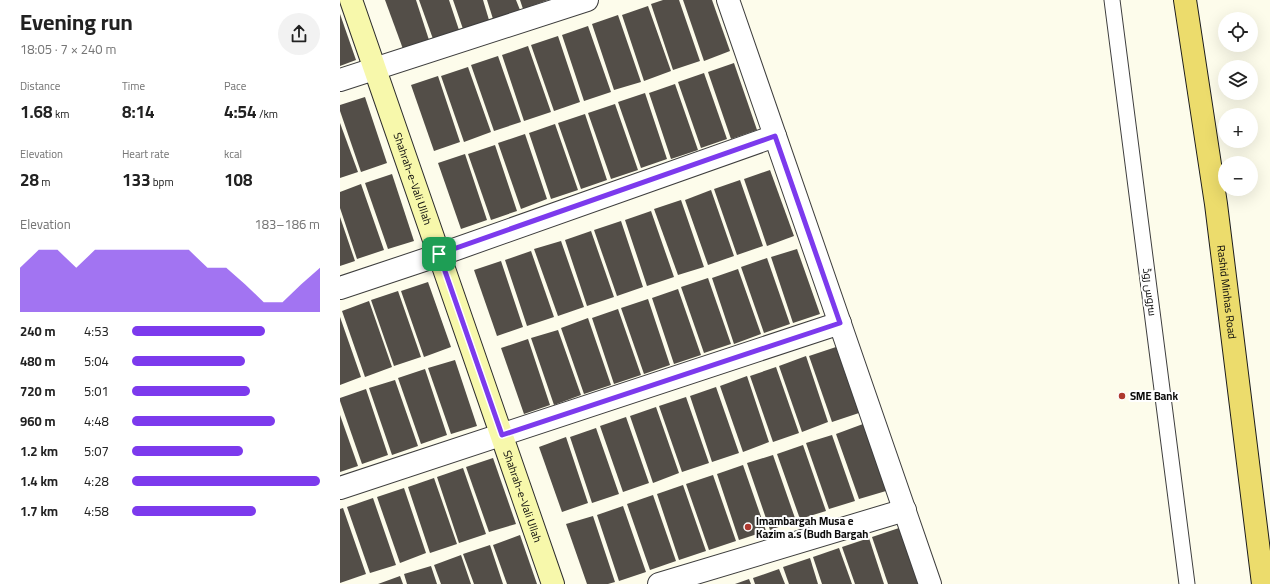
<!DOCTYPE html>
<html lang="en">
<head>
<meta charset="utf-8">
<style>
  :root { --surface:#fff; --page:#f2f2f2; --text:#222; --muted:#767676; --accent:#7c3aed }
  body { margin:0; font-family:Georgia,Cairo,serif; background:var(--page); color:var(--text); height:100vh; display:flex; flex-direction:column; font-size:15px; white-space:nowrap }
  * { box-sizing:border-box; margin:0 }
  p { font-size:13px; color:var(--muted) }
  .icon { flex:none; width:22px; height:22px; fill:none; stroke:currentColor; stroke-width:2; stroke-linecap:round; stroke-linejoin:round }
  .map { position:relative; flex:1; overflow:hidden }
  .side { display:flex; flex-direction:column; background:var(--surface); width:340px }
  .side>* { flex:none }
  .fabs { position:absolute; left:878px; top:12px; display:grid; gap:8px }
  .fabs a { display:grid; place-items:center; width:40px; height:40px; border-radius:50%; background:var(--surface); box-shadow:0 4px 16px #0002; font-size:20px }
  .pin { position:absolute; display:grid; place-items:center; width:34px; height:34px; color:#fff; margin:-17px; border-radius:8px; box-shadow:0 2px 6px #0006 }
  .round { display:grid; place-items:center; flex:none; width:42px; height:42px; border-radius:21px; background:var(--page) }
  .summary { display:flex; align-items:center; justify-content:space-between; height:68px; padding:0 20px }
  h1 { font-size:22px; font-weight:700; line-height:30px }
  .figures { display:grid; grid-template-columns:repeat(3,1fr); gap:6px; height:68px; padding:4px 20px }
  .figures div { display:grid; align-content:center }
  .figures b { font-size:17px; font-weight:700 }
  .figures small { font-size:11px; font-weight:400 }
  .figures p { font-size:11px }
  .chart { height:112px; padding:8px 20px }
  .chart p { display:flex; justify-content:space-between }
  .chart svg { width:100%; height:72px; margin-top:4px; fill:var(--accent); opacity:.7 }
  ul { padding:0 20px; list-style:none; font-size:13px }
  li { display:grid; grid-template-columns:64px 48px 1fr; align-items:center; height:30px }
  li i { height:10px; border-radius:5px; background:var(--accent) }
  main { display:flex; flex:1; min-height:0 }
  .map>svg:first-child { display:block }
</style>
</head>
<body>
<main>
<section class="side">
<div class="summary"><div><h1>Evening run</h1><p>18:05 · 7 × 240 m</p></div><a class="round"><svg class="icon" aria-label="share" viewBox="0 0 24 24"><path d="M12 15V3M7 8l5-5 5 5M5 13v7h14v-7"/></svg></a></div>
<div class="figures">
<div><p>Distance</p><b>1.68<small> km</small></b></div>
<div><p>Time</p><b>8:14</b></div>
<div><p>Pace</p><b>4:54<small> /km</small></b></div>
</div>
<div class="figures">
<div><p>Elevation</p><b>28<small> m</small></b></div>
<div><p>Heart rate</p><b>133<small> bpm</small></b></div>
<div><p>kcal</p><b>108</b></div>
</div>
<div class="chart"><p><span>Elevation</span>183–186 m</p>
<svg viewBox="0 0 160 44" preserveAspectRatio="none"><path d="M0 44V17L10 6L20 6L30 17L40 6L50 6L60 6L70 6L80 6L90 6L100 17L110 17L120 27L130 38L140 38L150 27L160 17V44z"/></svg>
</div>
<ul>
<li><b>240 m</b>4:53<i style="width:71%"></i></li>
<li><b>480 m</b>5:04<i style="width:60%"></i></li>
<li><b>720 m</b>5:01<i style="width:63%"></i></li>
<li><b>960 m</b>4:48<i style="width:76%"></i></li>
<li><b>1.2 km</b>5:07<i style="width:59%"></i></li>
<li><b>1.4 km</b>4:28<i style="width:100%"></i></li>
<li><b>1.7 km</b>4:58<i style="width:66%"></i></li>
</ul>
</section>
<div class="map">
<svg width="930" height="584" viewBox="0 0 930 584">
  <rect width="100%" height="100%" fill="#fdfceb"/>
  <g fill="#534e48">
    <path d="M45,0h31l13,40 -26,9z"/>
    <path d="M79,0h30l10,30 -26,9z"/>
    <path d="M113,0h30l6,20 -26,9z"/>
    <path d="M147,0h29l4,10 -27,9z"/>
    <path d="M180,0h28l-25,9z"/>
    <path d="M323,0h16l21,61 -27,9 -22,-66z"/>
    <path d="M343,0h29l18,51 -26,10z"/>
    <path d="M308,6l23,65 -27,10 -22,-66z"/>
    <path d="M0,14l16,46 -16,6z"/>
    <path d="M278,15l23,67 -27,8 -22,-66z"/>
    <path d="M248,26l23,66 -27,9 -22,-66z"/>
    <path d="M218,36l22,66 -26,9 -23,-66z"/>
    <path d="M188,46l23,66 -27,9 -22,-66z"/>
    <path d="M158,56l23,66 -27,9 -23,-66z"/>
    <path d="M394,63l23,67 -26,9 -23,-67z"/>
    <path d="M128,67l23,65 -27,10 -23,-66z"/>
    <path d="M364,73l23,66 -26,9 -23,-66z"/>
    <path d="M98,76l22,66 -26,9 -23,-66z"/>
    <path d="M335,84l23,66 -27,9 -22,-66z"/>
    <path d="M305,93l22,66 -26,9 -23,-66z"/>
    <path d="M25,97l22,66 -26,9 -21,-61v-6z"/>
    <path d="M275,104l23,66 -27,9 -23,-66z"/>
    <path d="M245,114l22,66 -26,9 -23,-66z"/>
    <path d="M0,123l18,49 -18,6z"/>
    <path d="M215,124l23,66 -27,9 -22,-66z"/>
    <path d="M185,134l22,65 -26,10 -23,-66z"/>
    <path d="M155,145l22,66 -26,9 -23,-66z"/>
    <path d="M125,154l22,66 -26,9 -23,-66z"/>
    <path d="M430,170l24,66 -27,10 -23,-67z"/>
    <path d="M52,174l22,67 -26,8 -23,-66z"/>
    <path d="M400,180l23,66 -26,9 -23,-66z"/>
    <path d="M21,184l23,66 -27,9 -17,-51v-16z"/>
    <path d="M371,190l23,66 -26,9 -23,-65z"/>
    <path d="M341,200l23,67 -26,8 -24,-66z"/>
    <path d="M311,211l23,66 -27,9 -22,-66z"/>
    <path d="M0,217l15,44 -15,5z"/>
    <path d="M281,221l22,66 -26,9 -23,-66z"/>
    <path d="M251,231l23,66 -27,9 -22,-66z"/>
    <path d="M221,241l23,66 -26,9 -24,-67z"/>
    <path d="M457,249l23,65 -27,9 -22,-66z"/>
    <path d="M191,251l23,66 -27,9 -22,-66z"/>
    <path d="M427,258l23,66 -26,9 -23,-66z"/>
    <path d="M161,261l22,66 -26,9 -23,-66z"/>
    <path d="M398,269l23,65 -27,10 -22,-66z"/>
    <path d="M368,278l23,66 -27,9 -23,-66z"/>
    <path d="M88,282l23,65 -27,10 -23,-66z"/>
    <path d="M338,289l23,66 -27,9 -22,-66z"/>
    <path d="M58,291l23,66 -27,9 -23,-66z"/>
    <path d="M308,299l22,66 -26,9 -23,-66z"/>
    <path d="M29,301l23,66 -27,10 -23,-66z"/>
    <path d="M278,309l23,66 -27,9 -22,-66z"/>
    <path d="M0,317l21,60 -21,8z"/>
    <path d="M248,318l23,67 -27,9 -23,-66z"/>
    <path d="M218,330l23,65 -27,10 -23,-67z"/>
    <path d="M188,339l22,66 -26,9 -23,-66z"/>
    <path d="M496,347l23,66 -27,9 -23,-66z"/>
    <path d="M466,356l22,66 -26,10 -23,-66z"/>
    <path d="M115,360l22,66 -26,8 -23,-66z"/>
    <path d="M436,367l23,66 -26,9 -23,-66z"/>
    <path d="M85,369l22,66 -26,9 -23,-66z"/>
    <path d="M407,376l22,66 -26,10 -23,-66z"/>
    <path d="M55,380l23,66 -26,9 -23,-67z"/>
    <path d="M376,387l23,66 -27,9 -22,-66z"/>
    <path d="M26,389l22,66 -26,9 -22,-63v-3z"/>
    <path d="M346,397l23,66 -27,9 -23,-66z"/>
    <path d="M316,407l23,66 -26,10 -23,-67z"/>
    <path d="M0,415l18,51 -18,6z"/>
    <path d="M286,417l23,66 -26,9 -23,-66z"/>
    <path d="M523,424l23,67 -27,8 -23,-65z"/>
    <path d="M256,428l23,66 -27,9 -22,-66z"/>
    <path d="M492,435l23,66 -26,8 -23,-66z"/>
    <path d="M226,437l22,66 -26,9 -23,-65z"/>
    <path d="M463,445l23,66 -26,8 -23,-65z"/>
    <path d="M433,455l23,66 -26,9 -23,-67z"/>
    <path d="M153,458l23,66 -27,8 -23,-65z"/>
    <path d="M403,465l23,66 -27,9 -22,-66z"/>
    <path d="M123,468l23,66 -27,9 -22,-66z"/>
    <path d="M373,475l23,66 -27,9 -23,-66z"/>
    <path d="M94,478l23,66 -27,9 -22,-66z"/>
    <path d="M343,485l23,66 -27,9 -22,-66z"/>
    <path d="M64,488l22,65 -26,10 -23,-66z"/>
    <path d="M313,495l23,66 -26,9 -23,-66z"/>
    <path d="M33,498l23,67 -26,8 -23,-66z"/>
    <path d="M283,506l23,66 -27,9 -22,-66z"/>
    <path d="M3,508l23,66 -26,9v-74z"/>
    <path d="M253,516l22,66 -7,2h-21l-21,-60z"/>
    <path d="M559,528l19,56h-30l-16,-47z"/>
    <path d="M180,535l17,49h-30l-14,-39z"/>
    <path d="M529,538l15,46h-29l-13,-37z"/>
    <path d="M150,545l13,39h-29l-11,-30z"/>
    <path d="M499,548l13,36h-30l-9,-27z"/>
    <path d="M121,555l10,29h-30l-7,-19z"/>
    <path d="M470,558l8,26h-29l-6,-17z"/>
    <path d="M91,566l6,18h-30l-3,-10z"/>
    <path d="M439,569l6,15h-30l-2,-6z"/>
    <path d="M60,576l3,8h-25z"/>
    <path d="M409,579l2,5h-16z"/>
  </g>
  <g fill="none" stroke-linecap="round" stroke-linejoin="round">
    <defs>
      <path id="lane" d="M772,0l75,584"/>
      <g id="street">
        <path d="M388,0l202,584"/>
        <path d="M0,80l247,-80"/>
        <path d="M0,288l99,-33 336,-119"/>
        <path d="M0,488l500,-165"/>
        <path d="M319,584l246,-74"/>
      </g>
      <g id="secondary">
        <path id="s1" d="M11,0l202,584"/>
      </g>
      <g id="primary">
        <path id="s2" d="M845,0l31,204 47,380"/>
      </g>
    </defs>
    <use href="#lane" stroke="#3e3e3e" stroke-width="17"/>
    <use href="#street" stroke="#3e3e3e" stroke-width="24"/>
    <use href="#secondary" stroke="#2d2d2d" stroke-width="24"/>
    <use href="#primary" stroke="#1c1c1c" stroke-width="24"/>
    <use href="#lane" stroke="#fff" stroke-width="15"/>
    <use href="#street" stroke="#fff" stroke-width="22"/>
    <use href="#secondary" stroke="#f7f8ab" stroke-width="22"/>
    <use href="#primary" stroke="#ecdc6c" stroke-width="22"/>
  </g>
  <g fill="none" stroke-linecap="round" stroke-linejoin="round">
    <defs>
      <path id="route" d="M435,136l65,187 -338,112 -63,-181z"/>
    </defs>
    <use href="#route" stroke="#fff" stroke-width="8"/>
    <use href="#route" stroke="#7c3aed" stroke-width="5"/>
  </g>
  <g fill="#ae3930" stroke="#fff" stroke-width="1.5">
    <circle cx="782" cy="396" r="4"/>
    <circle cx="408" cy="527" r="4"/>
  </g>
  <g text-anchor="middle" stroke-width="4" stroke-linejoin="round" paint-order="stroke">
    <g font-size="11" fill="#0b0b0b" stroke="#fff">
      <text dy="4" stroke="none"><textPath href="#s1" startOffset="189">Shahrah-e-Vali Ullah</textPath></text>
      <text transform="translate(810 292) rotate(83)" y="4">سروس روڈ</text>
      <text dy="4" stroke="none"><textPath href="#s2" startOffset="295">Rashid Minhas Road</textPath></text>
      <text dy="4" stroke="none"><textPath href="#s1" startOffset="525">Shahrah-e-Vali Ullah</textPath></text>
    </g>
    <g font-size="11" font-weight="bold" fill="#0b0b0b" stroke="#fff" text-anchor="start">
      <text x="790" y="400">SME Bank</text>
      <text x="416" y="525">Imambargah Musa e<tspan x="416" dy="13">Kazim a.s (Budh Bargah</tspan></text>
    </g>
  </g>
</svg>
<div class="fabs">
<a><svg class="icon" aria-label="locate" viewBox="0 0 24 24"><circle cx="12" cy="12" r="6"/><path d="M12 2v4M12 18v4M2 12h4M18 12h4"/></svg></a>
<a><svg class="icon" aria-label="layers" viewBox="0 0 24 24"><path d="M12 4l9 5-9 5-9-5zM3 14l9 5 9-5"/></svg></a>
<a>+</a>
<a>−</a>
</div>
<div class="pin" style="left:99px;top:254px;background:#1e9e55"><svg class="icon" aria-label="arrive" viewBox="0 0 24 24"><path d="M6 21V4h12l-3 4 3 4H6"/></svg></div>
</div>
</main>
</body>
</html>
